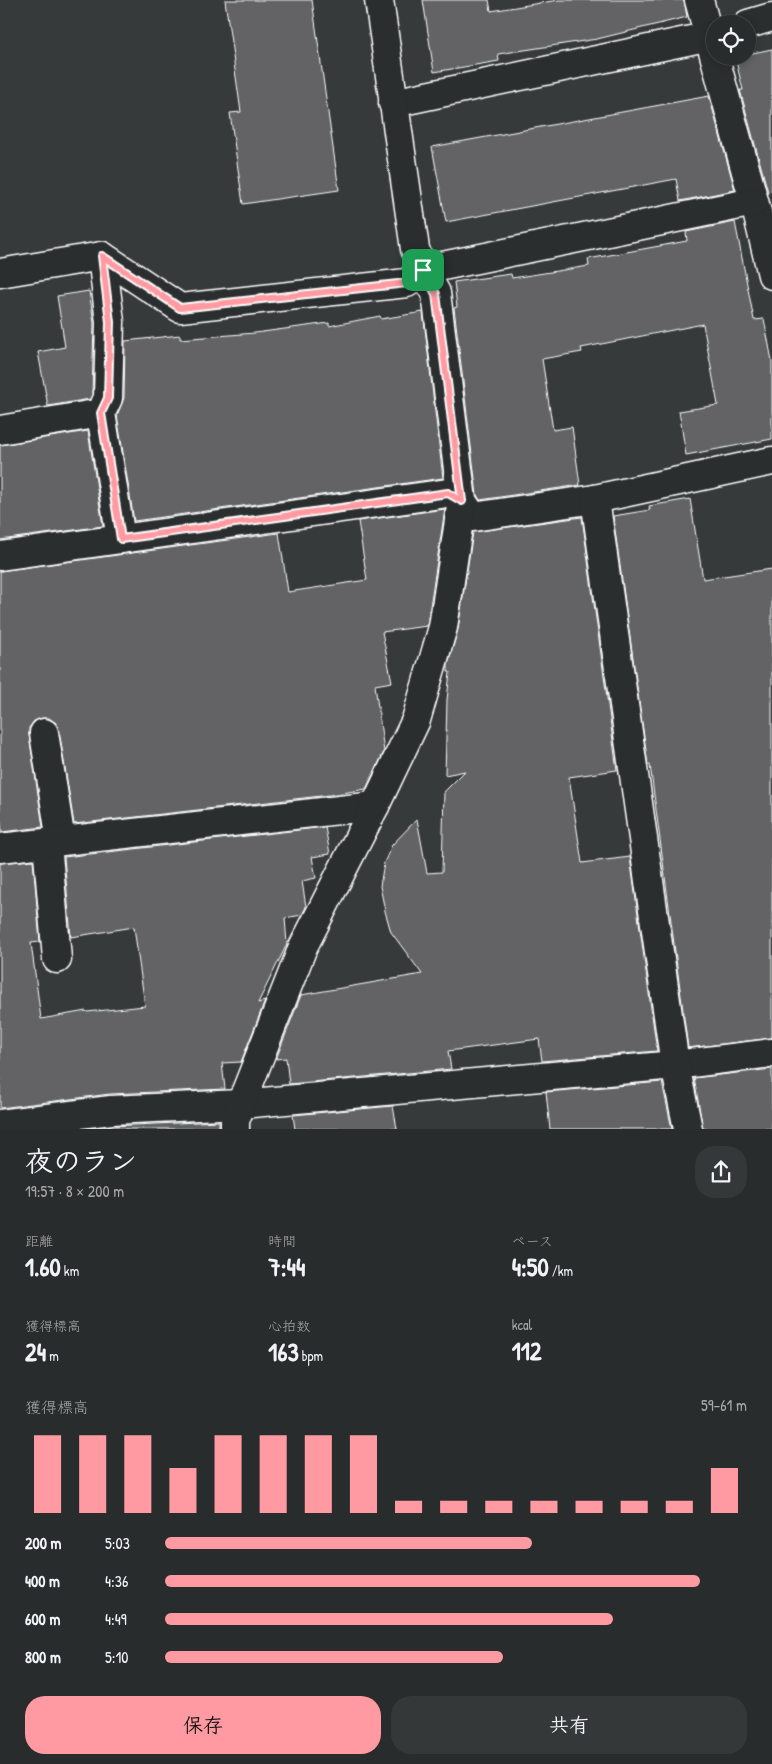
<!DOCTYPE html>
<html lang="ja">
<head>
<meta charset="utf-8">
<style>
  :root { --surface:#292c2c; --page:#353838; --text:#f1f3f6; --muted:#a5a7a9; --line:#454848; --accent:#ff9aa2 }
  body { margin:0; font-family:"Patrick Hand","Klee One",sans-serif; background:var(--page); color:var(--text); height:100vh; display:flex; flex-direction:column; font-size:19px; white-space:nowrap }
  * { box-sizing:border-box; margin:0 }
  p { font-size:16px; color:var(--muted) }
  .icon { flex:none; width:28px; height:28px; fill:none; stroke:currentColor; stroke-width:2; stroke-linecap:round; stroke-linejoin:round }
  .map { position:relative; height:1129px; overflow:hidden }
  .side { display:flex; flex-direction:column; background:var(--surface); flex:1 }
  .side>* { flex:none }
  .fabs { position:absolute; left:706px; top:15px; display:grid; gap:10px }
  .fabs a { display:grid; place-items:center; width:50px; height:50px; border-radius:50%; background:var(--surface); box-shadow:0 2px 8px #0003,0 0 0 1px var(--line); font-size:25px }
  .pin { position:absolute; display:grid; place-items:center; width:42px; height:42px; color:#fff; margin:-21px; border-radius:10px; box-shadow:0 2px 8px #0006 }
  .round { display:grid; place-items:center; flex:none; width:52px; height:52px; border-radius:20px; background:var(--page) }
  .summary { display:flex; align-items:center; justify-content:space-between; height:85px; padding:0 25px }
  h1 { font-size:28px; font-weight:800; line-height:38px }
  .stats { display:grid; grid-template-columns:repeat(3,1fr); gap:8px; height:85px; padding:5px 25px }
  .stats div { display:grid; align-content:center }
  .stats b { font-size:25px; font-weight:800 }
  .stats small { font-size:14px; font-weight:400 }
  .stats p { font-size:14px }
  .chart { height:140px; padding:10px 25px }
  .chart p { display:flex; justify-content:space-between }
  .chart svg { width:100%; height:90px; margin-top:5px; stroke:var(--accent); stroke-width:6 }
  .button { display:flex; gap:10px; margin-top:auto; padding:10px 25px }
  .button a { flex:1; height:58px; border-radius:20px; background:var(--accent); color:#111; font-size:20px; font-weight:800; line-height:58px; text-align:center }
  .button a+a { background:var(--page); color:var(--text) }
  ul { padding:0 25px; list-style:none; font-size:16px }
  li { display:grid; grid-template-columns:80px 60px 1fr; align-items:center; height:38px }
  li i { height:12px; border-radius:6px; background:var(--accent) }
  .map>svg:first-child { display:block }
</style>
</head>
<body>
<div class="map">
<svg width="772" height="1129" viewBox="0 0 772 1129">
  <rect width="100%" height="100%" fill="#373a3b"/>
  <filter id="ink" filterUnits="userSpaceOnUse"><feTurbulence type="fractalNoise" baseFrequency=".02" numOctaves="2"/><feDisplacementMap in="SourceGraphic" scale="10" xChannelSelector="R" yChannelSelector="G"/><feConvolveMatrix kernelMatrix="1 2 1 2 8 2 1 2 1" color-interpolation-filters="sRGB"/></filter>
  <g filter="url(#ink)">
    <g fill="#636465" stroke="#fff">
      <path d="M225,0h87l27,190 -96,14 -13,-91 11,-1z"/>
      <path d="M423,0h66l2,11 68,-11h125l3,17 -90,22 -99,15 1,7 -65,11z"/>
      <path d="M772,49v142l-4,1 -28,-102h3l-8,-33 13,-1v-2z"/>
      <path d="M709,96l26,94 -55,11 -4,-22 -230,43 -14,-75z"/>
      <path d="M735,222l19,98 10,-1 8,42v78l-86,16 -7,-44 39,-6 -15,-81 -71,14 -51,10 1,4 -40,7 11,71 19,-3 8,58 -100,15 -3,-5 -23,-187 3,-1 -3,-25 57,-8 1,4 77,-12 -1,-7 99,-18 -1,-9z"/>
      <path d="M89,291l5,32 -2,71 -2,5 -42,7 -10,-54 27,-5 -8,-51z"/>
      <path d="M423,312l20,166 -309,43 -17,-106 7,-17 1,-57 55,-6v4l75,-6 74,-10v3l51,-10 1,3z"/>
      <path d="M88,431l15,95 -103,14v-95z"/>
      <path d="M690,499l13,80 69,-10v469l-84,10 -38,-283h-2l-35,-249 37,-6 -1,-4z"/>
      <path d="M445,509l-18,117 -45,6 10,50 -17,3 9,67 -18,37 -36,6 -256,29 -15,-94 -3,-7 -7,-5h-7l-8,3 -5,7v7l14,92 -41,5 -2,-17v-244l279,-38 9,59 79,-12 -9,-59z"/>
      <path d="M582,517l35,253 -48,7 13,86 48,-6 27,194 -115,10 -3,-22 -91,12 3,18 -162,15 -3,-26 -10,1 25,-64 121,-21 -31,-42 -6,-21 -5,-25 4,-23 8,-18 25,-26 10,54 15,-1 2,-80 21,-21 -20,4 2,-75 3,-28h-2v-7l10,-36 15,-97z"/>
      <path d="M325,827l5,27 -18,3 4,21 -14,3 4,26 -4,8 -17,3 2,26 -29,59 7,-2 -24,61 -19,1 3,26 -115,5 -110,14v-245l33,-3 7,82 -9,1 10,76 45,-8 1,1 58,-6 -11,-79 -63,10 -7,-80z"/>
      <path d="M772,1069v60h-69l-9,-51z"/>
      <path d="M662,1082l10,47h-122l-4,-37z"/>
      <path d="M393,1106l4,23h-102l-2,-14z"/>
      <path d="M219,1121v8h-134l27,-3z"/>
    </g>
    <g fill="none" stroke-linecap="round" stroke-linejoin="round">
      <defs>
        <g id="minor">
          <path d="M699,0l58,212 15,63"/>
          <path d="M748,24l24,-7"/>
          <path d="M393,103l322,-68"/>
          <path d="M102,256l8,66 -2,76 -7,15 20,126"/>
          <path d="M0,273l102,-17 78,52 227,-25 16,-13 331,-68"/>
          <path d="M0,430l101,-17"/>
          <path d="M0,556l448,-63 14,8 11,16 122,-18"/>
          <path d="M44,733l17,108"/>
          <path d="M47,843l10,116"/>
          <path d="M0,848l375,-42"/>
          <path d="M0,1124l111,-14 130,-6 434,-39 97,-12"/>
          <path d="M235,1129v-8l6,-17 62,-157 72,-141 41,-86 27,-93 19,-126 -26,-208 -13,-23 -8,-21 -36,-249"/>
          <path d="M688,1129l-13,-64 -80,-566 177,-38"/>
        </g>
      </defs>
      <use href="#minor" stroke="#fff" stroke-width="31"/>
      <use href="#minor" stroke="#2a2d2e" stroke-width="28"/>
    </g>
  </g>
  <g fill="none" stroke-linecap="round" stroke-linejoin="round" filter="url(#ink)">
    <defs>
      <path id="route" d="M102,256l78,52 227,-25 16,-13 13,24 26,207 -14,-8 -327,46 -20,-126 7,-15 2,-76z"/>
    </defs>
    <use href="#route" stroke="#fff" stroke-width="10"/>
    <use href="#route" stroke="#ff9aa2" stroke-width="6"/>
  </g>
</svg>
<div class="fabs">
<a><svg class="icon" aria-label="locate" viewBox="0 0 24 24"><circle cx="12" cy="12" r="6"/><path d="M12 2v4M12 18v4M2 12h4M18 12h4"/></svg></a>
</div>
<div class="pin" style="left:423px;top:270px;background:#1e9e55"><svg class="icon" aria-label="arrive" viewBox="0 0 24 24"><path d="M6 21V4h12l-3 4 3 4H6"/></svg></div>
</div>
<section class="side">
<div class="summary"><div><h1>夜のラン</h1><p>19:57 · 8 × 200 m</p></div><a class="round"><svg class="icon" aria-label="share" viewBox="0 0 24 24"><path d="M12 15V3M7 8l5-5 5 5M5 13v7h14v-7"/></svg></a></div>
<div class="stats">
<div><p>距離</p><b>1.60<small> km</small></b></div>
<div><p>時間</p><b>7:44</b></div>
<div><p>ペース</p><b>4:50<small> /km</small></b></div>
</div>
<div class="stats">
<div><p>獲得標高</p><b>24<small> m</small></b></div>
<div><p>心拍数</p><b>163<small> bpm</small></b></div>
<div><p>kcal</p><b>112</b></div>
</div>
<div class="chart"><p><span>獲得標高</span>59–61 m</p>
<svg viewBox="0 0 160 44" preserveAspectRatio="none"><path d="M5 44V6M15 44V6M25 44V6M35 44V22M45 44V6M55 44V6M65 44V6M75 44V6M85 44V38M95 44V38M105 44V38M115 44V38M125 44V38M135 44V38M145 44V38M155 44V22"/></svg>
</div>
<ul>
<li><b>200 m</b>5:03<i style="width:63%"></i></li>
<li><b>400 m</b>4:36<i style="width:92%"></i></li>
<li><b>600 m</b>4:49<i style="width:77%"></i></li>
<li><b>800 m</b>5:10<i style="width:58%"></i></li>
</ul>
<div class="button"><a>保存</a><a>共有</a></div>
</section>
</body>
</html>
